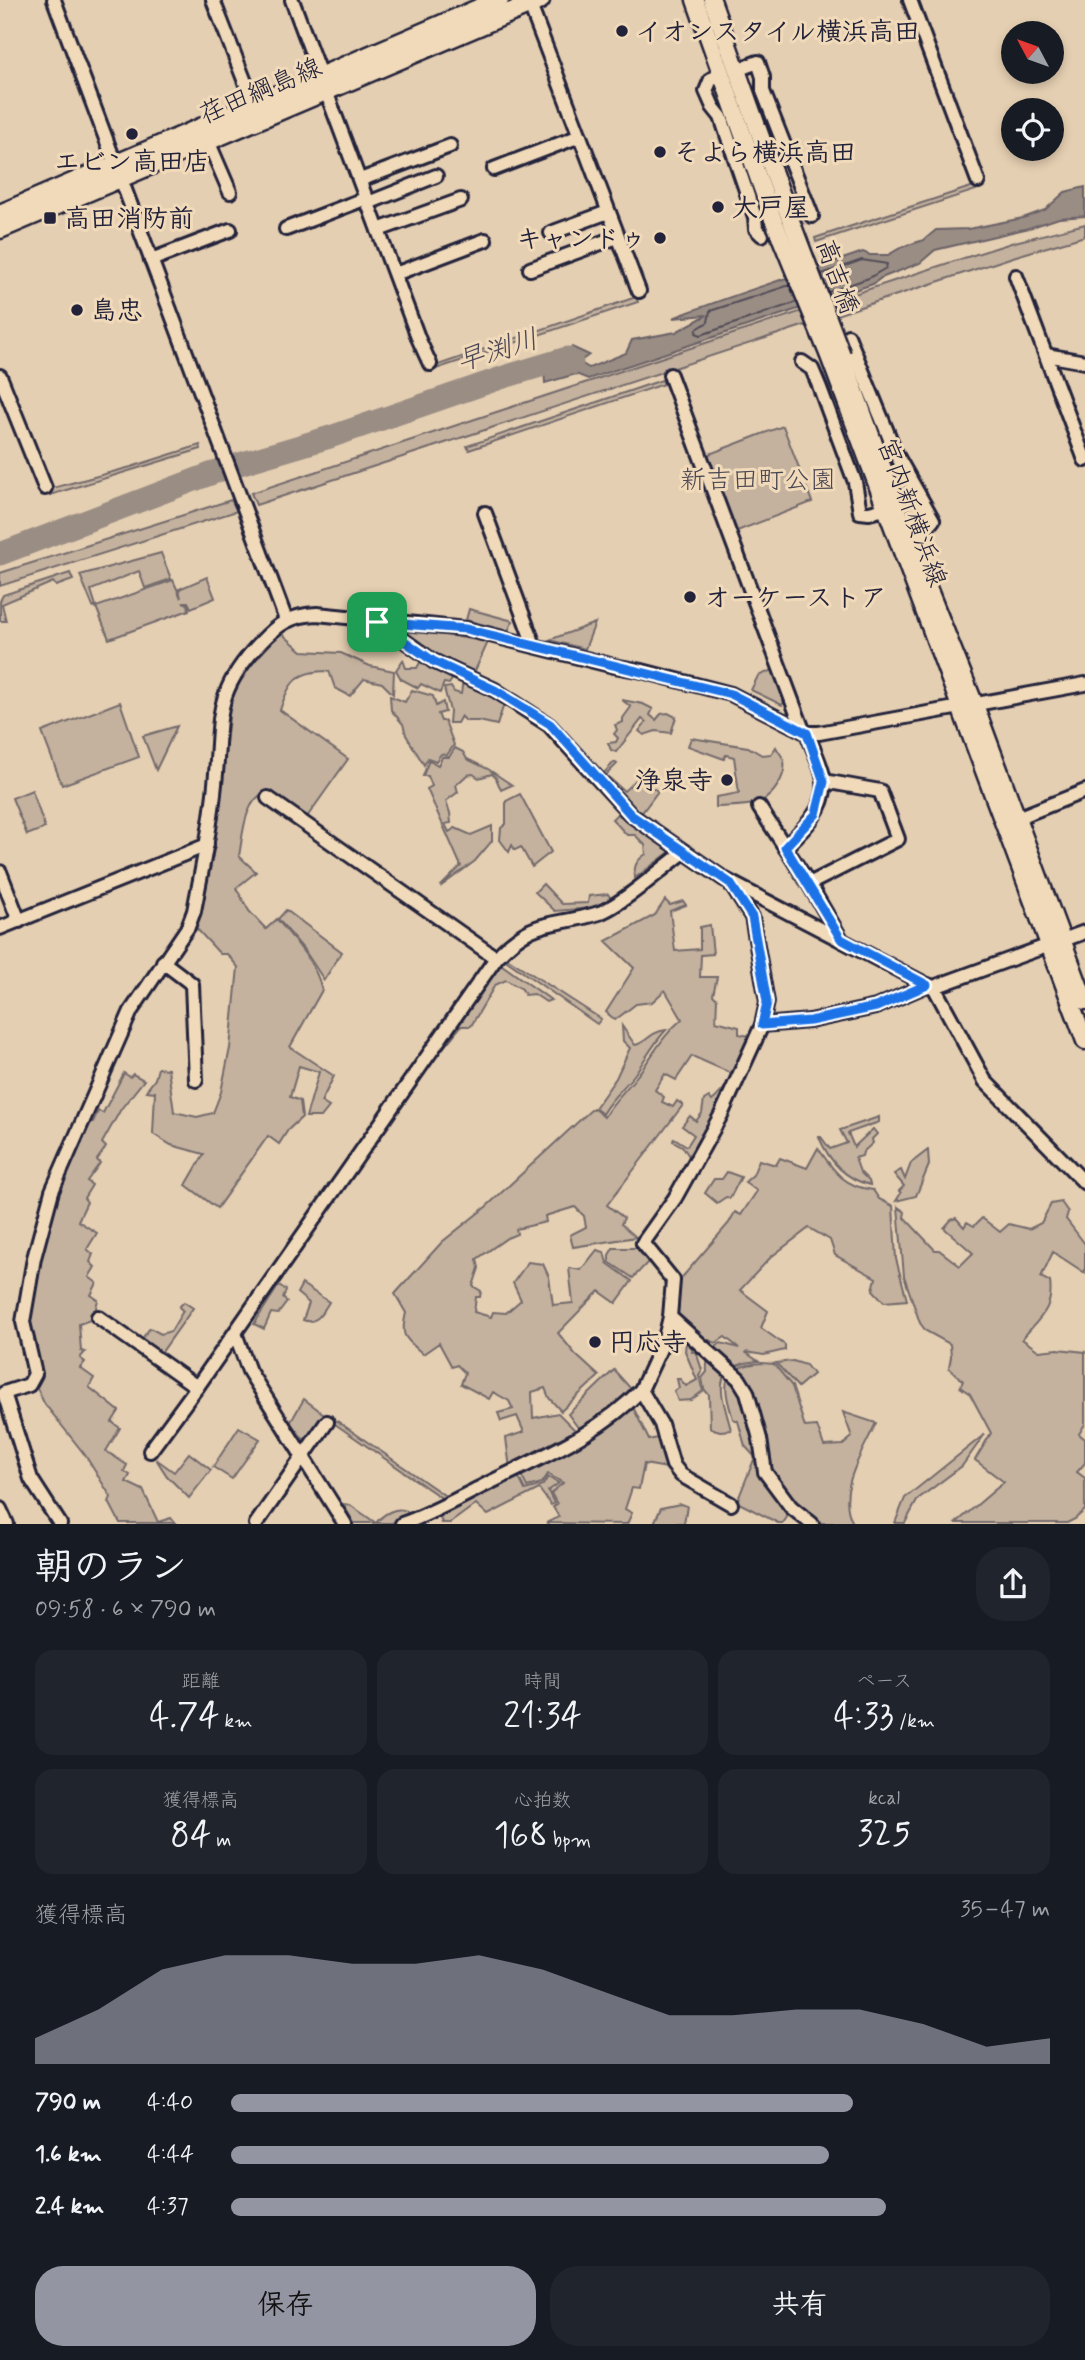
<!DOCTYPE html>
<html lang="ja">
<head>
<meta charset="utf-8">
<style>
  :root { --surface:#171b24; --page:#20242c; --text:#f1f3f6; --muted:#9ea1a6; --accent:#9495a2 }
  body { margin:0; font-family:Mynerve,"Klee One",sans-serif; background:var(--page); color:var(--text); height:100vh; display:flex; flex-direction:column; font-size:26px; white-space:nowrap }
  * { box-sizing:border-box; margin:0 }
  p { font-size:23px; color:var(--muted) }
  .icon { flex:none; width:38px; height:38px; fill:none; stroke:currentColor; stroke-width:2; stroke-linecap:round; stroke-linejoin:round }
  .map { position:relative; height:1524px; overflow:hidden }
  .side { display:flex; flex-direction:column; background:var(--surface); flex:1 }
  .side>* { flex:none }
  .needle { width:46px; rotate:311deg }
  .tools { position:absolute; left:1001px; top:21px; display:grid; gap:14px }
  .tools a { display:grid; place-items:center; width:63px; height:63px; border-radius:50%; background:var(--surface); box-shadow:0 4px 10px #0003; font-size:35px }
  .pin { position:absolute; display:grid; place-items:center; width:60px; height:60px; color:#fff; margin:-30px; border-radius:14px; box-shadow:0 4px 10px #0006 }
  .round { display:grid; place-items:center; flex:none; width:74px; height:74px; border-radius:28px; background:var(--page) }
  .summary { display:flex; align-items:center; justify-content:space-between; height:119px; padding:0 35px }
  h1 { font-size:38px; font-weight:600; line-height:52px }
  .stats { display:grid; grid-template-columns:repeat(3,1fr); gap:10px; height:119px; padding:7px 35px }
  .stats div { display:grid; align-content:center; border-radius:18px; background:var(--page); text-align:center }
  .stats b { font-size:35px; font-weight:600 }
  .stats small { font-size:19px; font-weight:400 }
  .stats p { font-size:19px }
  .chart { height:196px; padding:14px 35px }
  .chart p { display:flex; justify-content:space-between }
  .chart svg { width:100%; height:126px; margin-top:7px; fill:var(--accent); opacity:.7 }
  .primary-button { display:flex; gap:14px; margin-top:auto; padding:14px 35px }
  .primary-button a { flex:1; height:80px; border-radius:28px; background:var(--accent); color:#111; font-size:28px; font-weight:600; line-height:80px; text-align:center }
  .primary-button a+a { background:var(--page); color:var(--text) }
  ul { padding:0 35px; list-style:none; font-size:23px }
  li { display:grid; grid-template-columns:112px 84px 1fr; align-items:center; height:52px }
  li i { height:18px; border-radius:9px; background:var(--accent) }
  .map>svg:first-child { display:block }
</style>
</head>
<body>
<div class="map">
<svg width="1085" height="1524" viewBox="0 0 1085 1524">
  <rect width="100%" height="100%" fill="#e5cfb2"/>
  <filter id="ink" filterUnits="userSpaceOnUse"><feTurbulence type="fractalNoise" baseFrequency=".0143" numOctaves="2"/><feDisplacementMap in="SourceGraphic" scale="14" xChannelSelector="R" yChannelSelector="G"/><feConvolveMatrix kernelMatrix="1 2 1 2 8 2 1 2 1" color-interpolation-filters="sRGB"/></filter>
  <g filter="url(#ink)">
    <g fill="#c4b29e" stroke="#736a6c" stroke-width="2">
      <path d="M974,186l2,4 -160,52 -1,-4z"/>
      <path d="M1085,224v12l-69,20 -760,249 -5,-12 685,-226 75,-24z"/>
      <path d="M636,297l2,5 -202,67 -1,-3z"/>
      <path d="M662,380l2,4 -195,66 -2,-4z"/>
      <path d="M783,426l29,76 -80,31 -28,-77z"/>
      <path d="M200,445l1,4 -151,46 -1,-6 82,-22z"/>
      <path d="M231,500l6,11 -237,75v-13z"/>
      <path d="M161,553l10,26 -26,9 -6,-17 -48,19 5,16 -3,1 -13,-32z"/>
      <path d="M70,573l3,7 -17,6 -3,-4 -51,22 4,17h-6v-20l3,-6z"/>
      <path d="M207,577l8,21 -24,10 -3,-6h-5l5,2 1,6 -80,29 -13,-32 77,-27 8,18 -2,-9z"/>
      <path d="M469,609l44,12 -5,10 -42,-11z"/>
      <path d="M595,623l-10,26 -36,-9z"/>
      <path d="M405,631l48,5 35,6 -14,31 -44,-20 -26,-18z"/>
      <path d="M280,632l22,19 39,2 29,13 24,5 -1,23 -11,-11 -18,-4 -14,17 -15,-8 -6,-17c-33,0 -39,10 -49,39l68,49 -41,58 -41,-25c-22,8 -23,43 -27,64l17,16 -20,16 13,23 17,18 11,-10c17,21 39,44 45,71l-32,57 44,29 -13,26 8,5 -8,10h-15l13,-45 -20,-6 -9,31 10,4 2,16 -14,13 -9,14 -11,-8 -51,72 -31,-23 18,-31 -33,-9 -18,-11 2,-42 -9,-1 9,-12 3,-11 10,1 6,43 23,5 16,-4 8,-21 9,-44 8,-81 -11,-13h-7l-24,-26 18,-78 17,-151 11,-24 14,-20z"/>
      <path d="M422,659l31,19 -4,6 -5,-1 -4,10 -19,-9 -3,4 -17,-9 -5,-9 7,-10 3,8h11z"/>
      <path d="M775,669l12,30 -5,6 -31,-15 7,-14z"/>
      <path d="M463,680l42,21 -8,24 -18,-4h-13l-5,-5 -4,7h-8l1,-12 -6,-23 7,-1 3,5 7,2z"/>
      <path d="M412,690l21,6 3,10 7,-4 2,10 -7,2 3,7h4l9,24 -7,10 -6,-1 -5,7 -8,-3 -4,7 -18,-30 -3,-11 -12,-14 -1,-14 15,6z"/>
      <path d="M622,700l21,4 10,5 -3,6 6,5 5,-6 7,-1 8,4 -5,16 -15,-2 -12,4 -5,-4 7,-9 -4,-3 -26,33 -5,-2 -3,-7 8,-1 2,-4 -4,-4 3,-4 -2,-5 8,-3v-4l8,-11z"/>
      <path d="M120,702l19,55 -77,28 -20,-53z"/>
      <path d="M177,726l-21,44 -13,-34z"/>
      <path d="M691,738l57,9 14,8 9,-1 5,-7c2,4 7,10 8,14 3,15 -11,35 -24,41 -13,5 -30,4 -44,5v-10l23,-4 -5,-36 -8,-2 -2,4 -36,-13z"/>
      <path d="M455,748l8,4 4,7 21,10 24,16 -11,5 -5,-12 -4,-4 -13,4 -6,-4 -6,1 -11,10 2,7 -12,9 4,12 1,10 -6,1 4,8 6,-4 16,7 21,-9v15l-17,20 -35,26 21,-21 -34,-77 5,-3 -4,-10h-5l6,-16 9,5 4,-8h7z"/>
      <path d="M614,762l3,2 -11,11 18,16 17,-16 8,11 9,5 -17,23 -38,-40z"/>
      <path d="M32,790l13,38 -18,7 -15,-37z"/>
      <path d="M520,794l31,58 -19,15 -11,-20 -6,3 -3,-5 -3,7 -9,-12 1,-12 5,-4v-23z"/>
      <path d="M617,814l54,37 -36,27c-2,-12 2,-18 11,-24l-1,-9 -10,-10h-8l-15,-16z"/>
      <path d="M543,884l19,20 26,-1 1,-7 19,-2 3,5 -20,9 -36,3 -20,-19z"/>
      <path d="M665,900l5,5 13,-4 3,4 -16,6 5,40 25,-2v-22l10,-2 3,29 -12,1 -1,22h17l-4,18 4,4 -1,22 23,6v7l10,2 -14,39 -43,-19 -16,24 -11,-6 -10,16 9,7 -2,5 11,5 4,-6 6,4 -76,100 17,13 -3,6 15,13 -63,10 -3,-12 16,-8 -2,-11 -9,-9 -30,9 1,6 -30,7 1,5 -10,4 -30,21 2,9 -6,18 8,5 -1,6h-4l-2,15 17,5 2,-5 13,1 15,-13 -8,-17 15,-21 15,2 6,13 4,28 20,-2 -4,-35 12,2 16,-20 7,2 3,11 25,18 -16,22 -17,-12 -41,42 17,21 24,22 -38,35 -12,-13 -4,-10 -13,4 1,26 25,-5 19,19 -67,37 -4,-31 18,-6 -7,-16 -16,5 -3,-8 15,-4 -4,-8 -16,-9 -4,7 -28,-15 4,-11 -8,-8 -5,2 -13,-24 -16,11c-18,-16 -23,-17 -17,-41l-11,-19 47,-52 45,-36 106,-98 11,9c9,-16 21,-26 32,-40 17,-21 25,-40 46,-58l-17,-29 -13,12 -16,2 -21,16 -9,-8 28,-44 -28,-27 49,-26z"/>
      <path d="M286,910l56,42 -18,28 -19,-29 -27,-32z"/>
      <path d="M507,958l94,61 -4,5 -90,-63z"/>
      <path d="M499,965h3l49,35 -5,2 -12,-8 -9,1 -3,-6 -16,-9 -11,5 -24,41h-10l-22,27z"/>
      <path d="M622,1026l13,19c12,-2 14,-13 31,-15 -13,14 -21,30 -32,45 -11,14 -23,23 -32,39l-7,-6 21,-30 14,-30 -7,-7z"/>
      <path d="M124,1073l6,4 3,-3 11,6 -23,29 -19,34 4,4 -9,13 3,3 -13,18 5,4 -8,13 3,4 -9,19 19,12 -10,16 6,5 -3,8 5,5 -6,10 8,6 -6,12 7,5 -5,19 -14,5 2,27 4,1 -5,6 5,4 -5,6 14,10 -5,9 30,24 -7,11 8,6 -14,23 21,14 -3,6 6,4 -4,7 17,8 15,32 13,-4 4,5h-55l-11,-21 2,-5 -26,-42 -41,-52 -9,-19 -8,-62 10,-65 20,-71 27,-66 9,2 5,-11 5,2z"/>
      <path d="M733,1083l-44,73 -7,-10 -9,-5 1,-3 13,8 7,-11 -12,-9 8,-10 6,5 6,-8 2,-13 5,-3 3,4c7,-5 12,-15 21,-18z"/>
      <path d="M879,1117v5l-31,11 6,14 19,-18 4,5 -5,5 1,4 -10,9 -1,4 -7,2 5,14 9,9 1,4c-25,-6 -41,-24 -51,-48h2l9,12 17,-6 -7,-13z"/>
      <path d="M818,1148c16,23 25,38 55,42l6,9 14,7 3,53 11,41 -23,2 -11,-12 3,-12 -41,-23 -5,-15 -21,-12 -38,29 -31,33 28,21 -7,17 24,17v5l-21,5 -19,-3 13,9c-51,5 -36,33 -27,69l-11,1 -10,-3 -1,-33 -5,-6 -2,-11 5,-6c-1,-14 2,-21 14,-29l18,5 -14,-11 -9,6 -15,-6 -27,-21 4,-34 51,-59 6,-11 6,3 16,-24 -12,-9 8,-7 6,-15 17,5 4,-7 27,10z"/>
      <path d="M928,1150l1,15 -13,31 -20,5 5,-8 -2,-2 5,-5 -10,-12 7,-4 4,9 6,-16z"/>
      <path d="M727,1172l14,5 -11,21 -4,-1 -9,6 -12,-10 9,-14h8z"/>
      <path d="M1061,1202l7,10 -2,7 19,25v29l-32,-21 -12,25 9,5c4,28 -12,37 -28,57l17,12 19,-2 27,3v72l-6,10 6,5v24l-8,9 8,6v32l-10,9 -8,4h-111l48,-41 -29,-22 16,-27 -21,-39 -10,-7 3,-6 -14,-13 2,-11 -1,-13 -24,-13 -6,-8 -16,-47 -6,-69 7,5 -1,5 31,33h4l21,16 13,-13 -29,-25 7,-8 5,-2 8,9 3,-5 7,4 8,-8 18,14 9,-8 20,5 12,-6 10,-19z"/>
      <path d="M613,1248h27l10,12 -17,18 -24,-16v-7z"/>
      <path d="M302,1284l27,18c-7,11 -12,23 -26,18l6,-17 -12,-10z"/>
      <path d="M279,1285l7,5 -3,8 4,4 -9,12 -7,-1 -7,16 -10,-5z"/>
      <path d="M184,1302l9,6 -34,48 -19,-15 10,-13 11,6 10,-3 12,-20 -4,-4z"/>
      <path d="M686,1342l6,3v7h4l6,18 -3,6 4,15 -12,9 -13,1 -4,-10 5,-3 -2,-9h3l6,7 11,-6 -12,-29z"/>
      <path d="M793,1361l13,4 7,9 -15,13 -22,-24z"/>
      <path d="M762,1363l12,1 18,22 13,41 12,-1 7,20 19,-1 9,-8 -9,-25 33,11c-13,28 -41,70 -23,100h-53v-4l-10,-6 -7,10h-5l-41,-21 18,-45 -10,-11 -7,-25 -5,-2c-10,-33 -15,-53 29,-56z"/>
      <path d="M614,1370l18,20 -10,13 -43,26 -11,-15z"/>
      <path d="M304,1399l20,15 -19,27 -15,-18z"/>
      <path d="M632,1405l17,35 12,-3 6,31 -23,-4 -5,25 -7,-1 -7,21 7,4 -5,11 -81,-1 13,-6 -6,-10 4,-3 -6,-11 12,-10 -15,-9 -6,9 -15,4 -7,-14z"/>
      <path d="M327,1414l120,83 58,-30 1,4 -60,30 -121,-84z"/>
      <path d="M239,1427l21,12 -28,40 -19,-12z"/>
      <path d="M985,1434l-23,32 -44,33 -13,24h-10l10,-25z"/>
      <path d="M189,1453l22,17 -22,28 -22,-22 -11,-17 18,13z"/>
      <path d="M517,1474l8,16 18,-5 5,-8 11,6 -11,8 6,12 -3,2 -12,-16 -51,26 -12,-11 -26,19h-10l2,-1 -4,-7z"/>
      <path d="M343,1504l7,1 26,18c7,-9 20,-17 31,-12l2,6 -17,6h-38z"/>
      <path d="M680,1504l7,2 -3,17h-30l7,-15z"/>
    </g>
    <path fill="#9a8d84" stroke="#6a6267" stroke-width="2" d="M1085,187v29l-26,2 -30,10 -94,22 -15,13 -39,15 -8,6 -285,95 -12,-5 -31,9 -2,-24 29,-12 17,8 -10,7 10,6 37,-15 6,-13 44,-8 31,-17 -34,3c62,-24 127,-44 190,-66l7,3h18l14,-8 22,-7 12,-10 32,-1 55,-11 22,-8 20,-18z"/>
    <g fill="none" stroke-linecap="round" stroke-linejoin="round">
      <g stroke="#524d58" stroke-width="2">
        <path d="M822,274l40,-14 25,4 -1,4 -17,10 -41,14"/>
        <path d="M790,285l-80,26 -2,11 -11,7 -1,4 5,2 96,-33"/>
      </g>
      <path stroke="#9a8d84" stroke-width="23" d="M0,554l226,-86 104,-31 174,-60 63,-19 5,5"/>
      <path stroke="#beac9a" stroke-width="12" stroke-dasharray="12 6" stroke-linecap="butt" d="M762,235l50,-19"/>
      <defs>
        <g id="minor">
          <path d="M54,0l232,620"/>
          <path d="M213,0l41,105"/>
          <path d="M292,0l127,340 11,24"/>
          <path d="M528,0l111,291"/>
          <path d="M910,0l68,181"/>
          <path d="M737,70l21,-8 5,15v14l49,125"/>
          <path d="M721,75l-10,4 -5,12 7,16 8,10 34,100 1,12 6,6"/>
          <path d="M208,141l22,51"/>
          <path d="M494,169l86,-33"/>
          <path d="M360,180l90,-34"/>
          <path d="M368,203l68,-27"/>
          <path d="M286,229l81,-31"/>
          <path d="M378,230l83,-30"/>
          <path d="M551,233l57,-21"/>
          <path d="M151,260l79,-30"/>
          <path d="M530,269l87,-32"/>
          <path d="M395,274l90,-34"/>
          <path d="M1016,276l69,184"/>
          <path d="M848,336l49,120 36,64 -11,13 -14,5"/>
          <path d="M1046,355l39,7"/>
          <path d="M802,362l10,7 8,19 35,94 5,30 9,1 16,-4"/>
          <path d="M670,375l133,355"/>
          <path d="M0,376l45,112"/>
          <path d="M485,513l49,132"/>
          <path d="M378,622l55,39 62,29 54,35 82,90 93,64 203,106"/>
          <path d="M268,798l228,160"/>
          <path d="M759,807l50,77 32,55"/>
          <path d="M1017,818l68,-27"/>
          <path d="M785,847c18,-17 42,-39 39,-66 -2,-16 -12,-34 -17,-48"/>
          <path d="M0,872l19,49"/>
          <path d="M730,883l22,34 15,85 -5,23 -41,90 -46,83 -32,45 30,37 -3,37 69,62 8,13 13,47 5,33 26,35 21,17"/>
          <path d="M809,884l89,-45 -18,-48 -56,-10"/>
          <path d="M0,928l207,-83"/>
          <path d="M163,962l29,22 4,96"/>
          <path d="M934,987l51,94 100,102"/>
          <path d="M762,1025l48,-4 66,-14 51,-22 7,2 151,-55"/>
          <path d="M98,1317l99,70 299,-429c38,-42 56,-30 103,-45 21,-7 65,-46 85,-61"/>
          <path d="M670,1317l-5,21 -24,52 20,34 12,41 8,10 50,29"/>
          <path d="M235,1333l14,38 96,153"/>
          <path d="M150,1451l47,-64"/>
          <path d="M0,1509l7,15"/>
          <path d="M60,1524l-29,-45 -27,-86 25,-8 6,-11 -12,-52 11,-64 18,-67 79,-180 57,-84 6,-16c8,-42 17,-84 21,-127 7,-65 -4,-90 46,-142 17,-18 30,-27 56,-28l149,15 148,37 28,5 89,23 76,39h12l266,-49"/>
          <path d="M256,1524l71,-102"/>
          <path d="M402,1524c29,-10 55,-25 83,-39 54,-27 114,-51 156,-95"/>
        </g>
        <g id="tertiary">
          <path d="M695,0l78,219"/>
          <path d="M712,0l76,213"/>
          <path d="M842,355l66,183 67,167 110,296"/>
          <path d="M829,356l256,685"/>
        </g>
        <g id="secondary">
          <path d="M0,214l499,-214"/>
          <path d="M0,229l540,-229"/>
        </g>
      </defs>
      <use href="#minor" stroke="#22223b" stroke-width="18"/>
      <use href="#tertiary" stroke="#22223b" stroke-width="21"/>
      <use href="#secondary" stroke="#22223b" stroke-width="23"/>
      <use href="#minor" stroke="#f1dab9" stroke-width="12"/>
      <use href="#tertiary" stroke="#f1dab9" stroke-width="16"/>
      <use href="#secondary" stroke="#f1dab9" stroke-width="18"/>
      <defs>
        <g id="tertiary-bridge">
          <path d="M788,213l54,142"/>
          <path d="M773,219l56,137"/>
        </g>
      </defs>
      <use href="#tertiary-bridge" stroke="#22223b" stroke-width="21" stroke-linecap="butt"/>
      <use href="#tertiary-bridge" stroke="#f1dab9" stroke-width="16"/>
    </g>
  </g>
  <g fill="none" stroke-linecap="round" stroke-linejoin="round" filter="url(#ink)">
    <defs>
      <path id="route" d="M377,622l89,7 265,65 76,39 17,49 -8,32 -31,33 56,92 86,46 -51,22 -66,14 -48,4 5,-23 -15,-85 -22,-34 -99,-68 -81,-91 -55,-34 -62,-29z"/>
    </defs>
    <use href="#route" stroke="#fff" stroke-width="14"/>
    <use href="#route" stroke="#1a73e8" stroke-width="9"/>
  </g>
  <g fill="#22223b" stroke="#f1dab9" stroke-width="2.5">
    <circle cx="622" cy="31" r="7"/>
    <circle cx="132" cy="134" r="7"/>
    <circle cx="660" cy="152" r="7"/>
    <circle cx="718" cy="207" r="7"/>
    <rect x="43" y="211" width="14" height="14" rx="3.5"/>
    <circle cx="660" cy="238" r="7"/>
    <circle cx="77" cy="310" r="7"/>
    <circle cx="690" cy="597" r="7"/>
    <circle cx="727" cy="780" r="7"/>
    <circle cx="595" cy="1342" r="7"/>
  </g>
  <g text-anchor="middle" stroke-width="6" stroke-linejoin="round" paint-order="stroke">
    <g font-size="26" font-weight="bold" fill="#22223b" stroke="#f1dab9" text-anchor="start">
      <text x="636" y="40">イオンスタイル横浜高田</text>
      <text x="674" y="161">そよら横浜高田</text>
      <text x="132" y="170" text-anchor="middle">エビン高田店</text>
      <text x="732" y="216">大戸屋</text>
      <text x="64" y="227">高田消防前</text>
      <text x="646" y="247" text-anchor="end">キャンドゥ</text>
      <text x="91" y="319">島忠</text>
      <text x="704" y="606">オーケーストア</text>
      <text x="713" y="789" text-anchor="end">浄泉寺</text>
      <text x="609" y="1351">円応寺</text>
    </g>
    <g font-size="26" fill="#22223b" stroke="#f1dab9">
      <text transform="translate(260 90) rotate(-23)" y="9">荏田綱島線</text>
      <text transform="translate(838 276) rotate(70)" y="9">高吉橋</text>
      <text transform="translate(913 512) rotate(70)" y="9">宮内新横浜線</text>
    </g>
    <g font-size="26" fill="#4a4654" stroke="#f1dab9">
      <text x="758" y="488">新吉田町公園</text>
    </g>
    <g font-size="28" font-style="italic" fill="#4c4755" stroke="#f1dab9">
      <text transform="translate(497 349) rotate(-17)" y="10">早渕川</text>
    </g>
  </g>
</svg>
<div class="tools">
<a><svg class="needle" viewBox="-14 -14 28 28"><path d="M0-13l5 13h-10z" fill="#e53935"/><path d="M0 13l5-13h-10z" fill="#9ea1a6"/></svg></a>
<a><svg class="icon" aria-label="locate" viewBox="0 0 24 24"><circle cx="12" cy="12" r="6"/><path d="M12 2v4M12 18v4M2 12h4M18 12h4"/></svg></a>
</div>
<div class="pin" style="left:377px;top:622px;background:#1e9e55"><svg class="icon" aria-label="arrive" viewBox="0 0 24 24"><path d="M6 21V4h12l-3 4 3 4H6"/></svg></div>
</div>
<section class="side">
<div class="summary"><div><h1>朝のラン</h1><p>09:58 · 6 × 790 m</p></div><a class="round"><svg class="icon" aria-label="share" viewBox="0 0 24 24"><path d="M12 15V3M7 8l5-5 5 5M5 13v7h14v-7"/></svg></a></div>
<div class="stats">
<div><p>距離</p><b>4.74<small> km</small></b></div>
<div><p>時間</p><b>21:34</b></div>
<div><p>ペース</p><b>4:33<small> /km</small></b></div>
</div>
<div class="stats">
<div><p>獲得標高</p><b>84<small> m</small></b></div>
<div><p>心拍数</p><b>168<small> bpm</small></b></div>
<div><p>kcal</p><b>325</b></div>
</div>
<div class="chart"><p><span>獲得標高</span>35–47 m</p>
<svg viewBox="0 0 160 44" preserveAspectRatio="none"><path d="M0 44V35L10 25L20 11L30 6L40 6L50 9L60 9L70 6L80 11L90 19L100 27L110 27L120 25L130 25L140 30L150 38L160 35V44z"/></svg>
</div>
<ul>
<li><b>790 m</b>4:40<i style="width:76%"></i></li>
<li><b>1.6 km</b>4:44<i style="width:73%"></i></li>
<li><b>2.4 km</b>4:37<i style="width:80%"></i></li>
</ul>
<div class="primary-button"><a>保存</a><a>共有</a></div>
</section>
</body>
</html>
